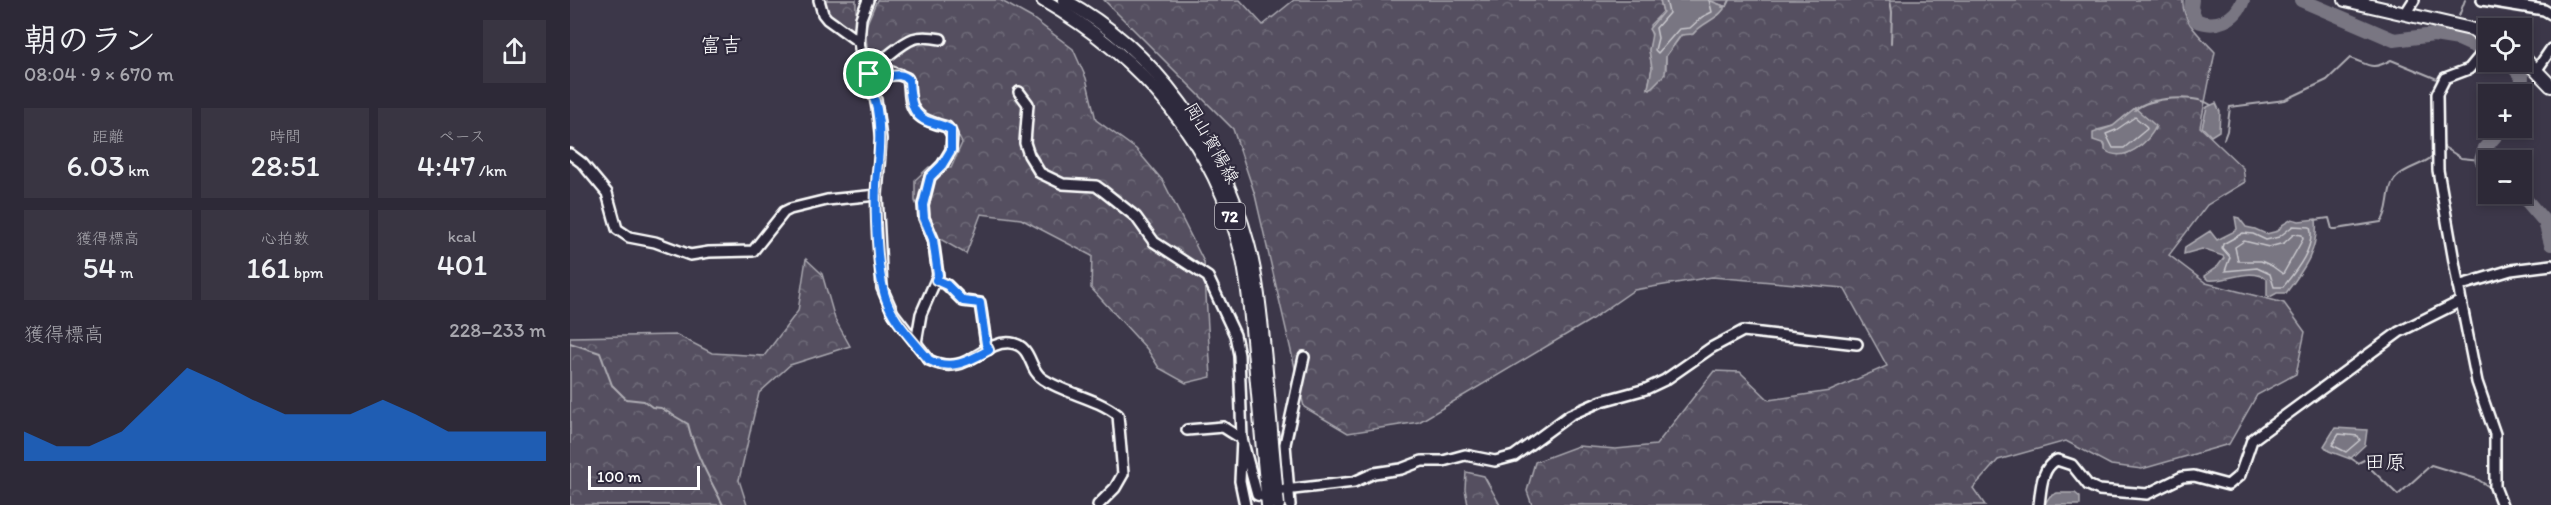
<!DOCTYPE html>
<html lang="ja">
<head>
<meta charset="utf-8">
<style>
  :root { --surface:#2d2937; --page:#393542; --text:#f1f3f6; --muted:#a7a6ad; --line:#484552; --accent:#1a73e8 }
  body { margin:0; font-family:Itim,"Klee One",sans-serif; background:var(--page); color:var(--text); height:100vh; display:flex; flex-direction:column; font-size:22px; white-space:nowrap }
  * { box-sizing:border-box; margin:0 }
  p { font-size:20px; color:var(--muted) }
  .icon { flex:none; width:33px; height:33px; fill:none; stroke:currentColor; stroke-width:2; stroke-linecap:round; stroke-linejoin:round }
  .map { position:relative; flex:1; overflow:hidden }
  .details { display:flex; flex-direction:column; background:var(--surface); width:570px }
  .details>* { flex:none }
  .tools { position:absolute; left:1908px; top:18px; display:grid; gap:12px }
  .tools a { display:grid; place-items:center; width:54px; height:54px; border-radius:0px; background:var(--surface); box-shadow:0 3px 9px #0003,0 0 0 2px var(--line); font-size:30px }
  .scale { position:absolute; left:18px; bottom:15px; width:112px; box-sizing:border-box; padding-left:6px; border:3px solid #fff; border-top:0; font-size:16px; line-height:21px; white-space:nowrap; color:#fff; -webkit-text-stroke:4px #2f2a3d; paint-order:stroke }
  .pin { position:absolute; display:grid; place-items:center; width:51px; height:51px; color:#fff; margin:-26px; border:3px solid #fff; border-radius:50%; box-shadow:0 2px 6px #0007 }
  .round { display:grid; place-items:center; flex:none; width:63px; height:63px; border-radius:0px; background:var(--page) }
  .overview { display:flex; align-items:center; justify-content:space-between; height:102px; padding:0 24px }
  h1 { font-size:33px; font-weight:600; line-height:45px }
  .metrics { display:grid; grid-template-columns:repeat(3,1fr); gap:9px; height:102px; padding:6px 24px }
  .metrics div { display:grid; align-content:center; border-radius:0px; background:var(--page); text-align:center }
  .metrics b { font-size:30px; font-weight:600 }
  .metrics small { font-size:16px; font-weight:400 }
  .metrics p { font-size:16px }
  .chart { height:168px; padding:12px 24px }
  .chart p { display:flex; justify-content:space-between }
  .chart svg { width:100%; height:108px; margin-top:6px; fill:var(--accent); opacity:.7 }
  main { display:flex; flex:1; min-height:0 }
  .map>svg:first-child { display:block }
</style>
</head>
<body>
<main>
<section class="details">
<div class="overview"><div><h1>朝のラン</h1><p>08:04 · 9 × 670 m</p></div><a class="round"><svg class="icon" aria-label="share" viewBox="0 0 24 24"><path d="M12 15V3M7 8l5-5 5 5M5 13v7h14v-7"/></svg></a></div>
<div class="metrics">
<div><p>距離</p><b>6.03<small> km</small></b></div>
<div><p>時間</p><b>28:51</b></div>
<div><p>ペース</p><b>4:47<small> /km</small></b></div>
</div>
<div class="metrics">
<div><p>獲得標高</p><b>54<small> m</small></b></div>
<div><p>心拍数</p><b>161<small> bpm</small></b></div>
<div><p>kcal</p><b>401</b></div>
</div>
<div class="chart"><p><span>獲得標高</span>228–233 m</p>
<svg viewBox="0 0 160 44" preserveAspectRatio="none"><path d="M0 44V32L10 38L20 38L30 32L40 19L50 6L60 12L70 19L80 25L90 25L100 25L110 19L120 25L130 32L140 32L150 32L160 32V44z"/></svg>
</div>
</section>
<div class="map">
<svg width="1981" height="505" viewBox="0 0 1981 505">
  <defs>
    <pattern id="forest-crowns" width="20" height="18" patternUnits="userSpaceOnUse" patternTransform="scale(1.5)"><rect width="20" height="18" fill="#555060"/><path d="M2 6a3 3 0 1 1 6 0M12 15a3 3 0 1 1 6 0" fill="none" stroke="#6e6a78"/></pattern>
  </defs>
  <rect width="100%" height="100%" fill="#3c3749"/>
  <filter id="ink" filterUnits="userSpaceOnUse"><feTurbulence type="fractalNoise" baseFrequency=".0167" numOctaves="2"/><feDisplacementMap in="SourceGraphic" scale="12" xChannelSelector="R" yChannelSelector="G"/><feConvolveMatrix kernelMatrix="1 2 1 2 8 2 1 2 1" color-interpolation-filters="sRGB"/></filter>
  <g filter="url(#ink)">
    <g fill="url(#forest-crowns)" stroke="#aaa8b0" stroke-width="1.5" fill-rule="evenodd">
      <path d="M255,0h31v36l-28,-23z"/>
      <path d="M307,0h123l32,18 41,31 13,29 10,42 40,29 27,32 41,81 7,115 -25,6 -27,-15 -12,-19 -56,-61 1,-32 -71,-37 -40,-5 -15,40 -38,-22 -13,-31v-21l14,-13 22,1 11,-25 -8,-16c-36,-6 -36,-11 -47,-45l-38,-17 -4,-37z"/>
      <path d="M534,0h136l23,25 31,-25h366l3,12 -13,13 2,13 -3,12 3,18 -4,20 18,-18v-14l17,-23 10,1c3,-3 6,-8 10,-11 8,-6 17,-4 21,-17l-16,-6h475c-2,21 19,38 32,52l-15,75 43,41 2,14 -38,23 -38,50 37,28 78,20 21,29 -9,42 -39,21 -28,49 -87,25 -31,-4 -45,-24 -68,19 -25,28 12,17h-453l-5,-14 8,-29 43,-16 38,3 40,-4 58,-74 26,1 29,28 61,-9 57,-25 -43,-78 -132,-11 -78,13 -45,31 -170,101 -71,11 -44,-26 -49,-212 -22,-66zM1565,108l20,21 -18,19 -11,6 -21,-7 -8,-17 16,-4z"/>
      <path d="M236,259l16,15 13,45 15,27 -60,19 -31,28 -20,87 8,25h-177v-168l107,-2 35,18 52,3 34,-45z"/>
      <path d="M896,472l18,4 16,29h-32l-3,-16z"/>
    </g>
    <g fill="#797682" stroke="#afadb4" stroke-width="1.5">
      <path d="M1090,0h48l16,6v3c-9,12 -21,13 -31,25l-12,1 -15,21 -1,18 -15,15 -2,-1 4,-20 -3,-18 3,-16 -3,-5 14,-17z"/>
      <path d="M1646,103l4,9 -1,19 -8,5 -9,-9 5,-20z"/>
      <path d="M1565,108l21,18c-7,17 -33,38 -51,24v-6l-12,-4v-7l20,-7z"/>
      <path d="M1665,217l4,1 7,9 9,2 11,5 12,-3 4,-6 10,-6 7,2 17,-2c3,31 -12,50 -30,74h-9l-7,4 -3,-1v-17c-17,-12 -40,3 -59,1l-4,-4 14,-10 6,-8 -1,-2 -21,-7 -18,5 1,-7 25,-16 7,9 18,-9 2,-2z"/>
      <path d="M1765,428l32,2 -2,15 -15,14 -21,-8 -5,-5z"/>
      <path d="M1487,493h18l5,4v8h-36l6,-9z"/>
    </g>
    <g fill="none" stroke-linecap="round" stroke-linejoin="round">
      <g stroke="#c9c8cd" stroke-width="1.5">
        <path d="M1096,0l3,13 -13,15 2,10 -3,12 3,3 21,-24 11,-1 12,-11 10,-5 -3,-12"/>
        <path d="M1565,117l11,9 1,3 -23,19h-11l-7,-14 10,-4z"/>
        <path d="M1723,226l17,1c6,20 -15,45 -27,60h-9l-4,-13 -13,-6 -32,3 5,-14 -8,-9 1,-4 20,-11 10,1 13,6 13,-3z"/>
        <path d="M1724,234l8,1 1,4 -20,35 -11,-8 -11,-5h-23l-3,-14 9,-6 25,6 15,-4z"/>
        <path d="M1769,434l19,2 2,4 -14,12 -14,-7z"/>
      </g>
      <g stroke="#afadb4" stroke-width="2">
        <path d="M1320,0l2,12 -1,31"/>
        <path d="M1152,7l5,-1 3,-6"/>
        <path d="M1889,16l6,-16"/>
        <path d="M1880,37l3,-8"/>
        <path d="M1565,110c13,-13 61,-16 76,-5"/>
        <path d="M1654,139l3,-8 3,-24 55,-7 42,-20 23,-22c20,7 20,13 41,2l51,21"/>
        <path d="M1871,145l20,13 20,2"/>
        <path d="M1745,220l14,-2 3,11h4l45,-7c10,-12 4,-34 16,-45 9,-10 28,-12 37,-22"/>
        <path d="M1980,234l1,3"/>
        <path d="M0,343l30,10 12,32 14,14 18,2 8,6 9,1 27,16c7,30 21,53 35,81"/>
        <path d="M1779,457l9,6 12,-6 -1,10 29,28 33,-30 46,14 14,9"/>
      </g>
      <g stroke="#797682" stroke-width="14">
        <path d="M1622,0l-1,8 5,12c19,9 40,0 47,-20"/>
        <path d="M1731,0l93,40 40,-5 25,4 29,13"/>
        <path d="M1939,62l13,15 -1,17"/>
        <path d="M1918,170l-7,-10 4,-12 17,-20"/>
        <path d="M1951,194l24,28 6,22"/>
      </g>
      <defs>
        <g id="minor">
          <path d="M249,0l4,14 4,5 32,23"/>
          <path d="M298,0l-7,18 -2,24 5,32 12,26 5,39 -4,56 5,93 11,25 36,47c39,19 52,-20 82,-17 22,3 17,27 32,36 23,15 54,19 75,36l5,59 -8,14 -17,17"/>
          <path d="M1912,0l62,10 7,4"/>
          <path d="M1835,14l9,-14"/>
          <path d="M1900,29l18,14"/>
          <path d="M1966,71l15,-22"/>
          <path d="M294,74l10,3 25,-3"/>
          <path d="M449,92l9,12 -3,39 4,12 11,18 23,11 33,2 7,5 33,26 18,25 54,35 27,58 4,20 3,84 -2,42 5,24"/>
          <path d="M0,154l12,9 25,30 10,36 12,8 26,5 35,13 19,-3 44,-1 31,-39 6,-3 37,-9 50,-5"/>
          <path d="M366,280l11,5 16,16 17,2 6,41 3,5"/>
          <path d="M1888,286l53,-16 40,-5"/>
          <path d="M1891,301l16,81 18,52v53l7,18"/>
          <path d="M346,343l5,-29 17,-39 -5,-36 -9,-21 -1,-13 7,-28 12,-12 9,-15 1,-15 -5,-8c-18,-5 -35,-9 -37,-30 -1,-7 0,-13 -3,-19l-33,-13 -2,-3c5,-3 11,-3 17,-7 20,-16 25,-21 52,-16"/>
          <path d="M617,430l36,-3 19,12 15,56 10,2"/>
          <path d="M706,491l78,-9 20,-9 27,-4 21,-8h21l22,-6 30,6 19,-5 56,-41 32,-14 44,-12 19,-9 46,-32 32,-17 114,13"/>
          <path d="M720,505l-5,-61 19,-87"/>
          <path d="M1469,505c2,-15 2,-38 18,-45l15,5 16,20 11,5 48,4 35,-17 12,-1 34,9 12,-10 12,-35 147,-108 62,-31 -23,-131 -1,-76 8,-16 24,-9 19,-23"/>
        </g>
        <g id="major">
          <path d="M473,0c99,57 172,142 199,255 7,31 9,64 12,95 5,52 9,104 14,155"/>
          <path d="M494,0c92,50 157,144 184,244 10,37 13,77 17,116 4,48 8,97 13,145"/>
          <path d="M1775,0l143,33"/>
          <path d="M1952,56l29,30"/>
        </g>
      </defs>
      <use href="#minor" stroke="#fff" stroke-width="14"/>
      <use href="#major" stroke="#fff" stroke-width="16"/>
      <use href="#minor" stroke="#2f2a3d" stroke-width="9"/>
      <use href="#major" stroke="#2f2a3d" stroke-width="12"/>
    </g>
  </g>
  <g fill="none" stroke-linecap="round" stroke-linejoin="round" filter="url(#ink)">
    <defs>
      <path id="route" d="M294,74c4,0 7,2 10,3 13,4 24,-8 35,3 1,19 2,38 24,43 6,2 13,3 18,7v20l-9,15 -12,12 -7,28 1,13 9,21 5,36 -2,5 11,5 16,16 17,2 6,41 3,6c-20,11 -38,21 -60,10 -14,-17 -33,-36 -41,-56 -12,-26 -14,-102 -11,-132 4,-34 5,-67 -13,-98z"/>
    </defs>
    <use href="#route" stroke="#fff" stroke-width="12"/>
    <use href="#route" stroke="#1a73e8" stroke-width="8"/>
  </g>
  <g text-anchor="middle" stroke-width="4.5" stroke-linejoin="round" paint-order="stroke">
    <rect fill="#2f2a3d" stroke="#c1bfc5" stroke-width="1.5" x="645" y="203" width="30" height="26" rx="4.5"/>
    <g font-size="16" font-weight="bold" fill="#fff">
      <text x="660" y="222">72</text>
    </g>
    <g font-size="18" fill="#fff" stroke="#2f2a3d">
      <text transform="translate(642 143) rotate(60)" y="6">岡山賀陽線</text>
    </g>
    <g font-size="21" fill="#fff" stroke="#2f2a3d">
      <text x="151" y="52">富吉</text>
      <text x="1815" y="469">田原</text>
    </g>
  </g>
</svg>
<div class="tools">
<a><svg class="icon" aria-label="locate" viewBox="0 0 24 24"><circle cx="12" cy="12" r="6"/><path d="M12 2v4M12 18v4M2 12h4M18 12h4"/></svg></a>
<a>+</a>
<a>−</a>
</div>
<div class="scale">100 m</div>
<div class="pin" style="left:299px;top:74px;background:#1e9e55"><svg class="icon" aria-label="arrive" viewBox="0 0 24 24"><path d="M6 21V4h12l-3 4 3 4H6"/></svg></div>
</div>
</main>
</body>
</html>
